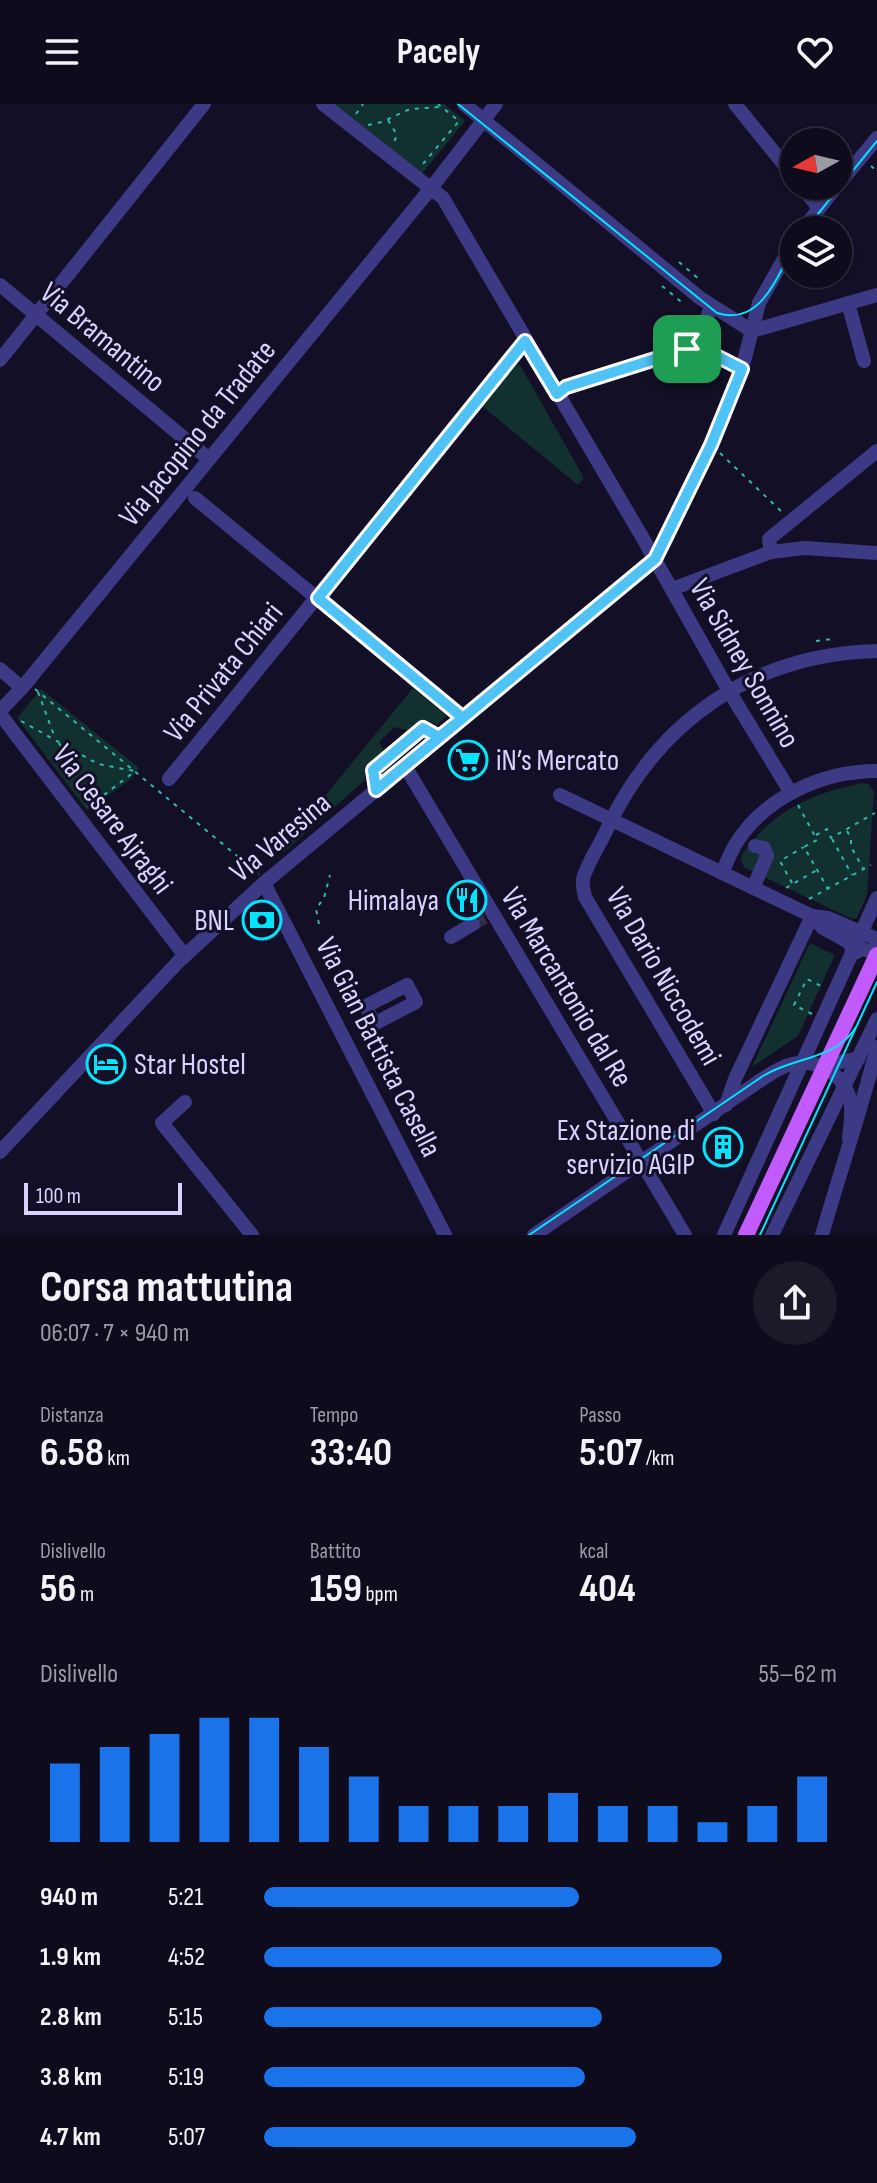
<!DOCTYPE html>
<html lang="it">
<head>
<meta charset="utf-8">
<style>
  :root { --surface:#0e0b1c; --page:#1c1929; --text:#f1f3f6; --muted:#9b9ba3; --line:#2e2b3b; --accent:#1a73e8 }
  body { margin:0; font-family:"Sofia Sans Condensed",sans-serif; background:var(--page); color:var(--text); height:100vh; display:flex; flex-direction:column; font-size:30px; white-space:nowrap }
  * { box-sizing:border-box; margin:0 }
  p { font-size:26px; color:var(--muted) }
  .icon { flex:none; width:44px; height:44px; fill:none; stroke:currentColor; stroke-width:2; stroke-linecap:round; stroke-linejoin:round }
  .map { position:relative; height:1131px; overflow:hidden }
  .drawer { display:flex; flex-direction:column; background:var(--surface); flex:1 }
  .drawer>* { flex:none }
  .needle { width:52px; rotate:262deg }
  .tools { position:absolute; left:780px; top:24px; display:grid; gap:16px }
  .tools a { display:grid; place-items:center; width:72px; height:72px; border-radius:50%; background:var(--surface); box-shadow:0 2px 6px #0004,0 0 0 2px var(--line); font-size:40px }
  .scale { position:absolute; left:24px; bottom:20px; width:158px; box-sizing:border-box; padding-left:8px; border:4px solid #d9d4ff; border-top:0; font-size:22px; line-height:28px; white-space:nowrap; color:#d9d4ff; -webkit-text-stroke:6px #130f26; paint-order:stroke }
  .pin { position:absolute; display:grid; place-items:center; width:68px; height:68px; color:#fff; margin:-34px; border-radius:16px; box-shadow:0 4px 12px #0006 }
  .round { display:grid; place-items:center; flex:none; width:84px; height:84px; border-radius:42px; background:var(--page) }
  .overview { display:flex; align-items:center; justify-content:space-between; height:136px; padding:0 40px }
  h1 { font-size:44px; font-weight:700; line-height:60px }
  .stats { display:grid; grid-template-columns:repeat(3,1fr); gap:12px; height:136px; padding:8px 40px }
  .stats div { display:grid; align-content:center }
  .stats b { font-size:40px; font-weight:700 }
  .stats small { font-size:22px; font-weight:400 }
  .stats p { font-size:22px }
  .chart { height:224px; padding:16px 40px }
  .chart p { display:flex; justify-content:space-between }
  .chart svg { width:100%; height:144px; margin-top:8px; stroke:var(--accent); stroke-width:6 }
  ul { padding:0 40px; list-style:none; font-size:26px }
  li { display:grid; grid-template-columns:128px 96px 1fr; align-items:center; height:60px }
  li i { height:20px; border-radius:10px; background:var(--accent) }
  header { display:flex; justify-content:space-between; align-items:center; height:104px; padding:0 40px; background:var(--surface); font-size:36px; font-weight:700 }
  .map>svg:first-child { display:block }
</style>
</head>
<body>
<header><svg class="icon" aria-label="menu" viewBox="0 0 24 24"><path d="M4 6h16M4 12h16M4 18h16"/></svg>Pacely<svg class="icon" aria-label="heart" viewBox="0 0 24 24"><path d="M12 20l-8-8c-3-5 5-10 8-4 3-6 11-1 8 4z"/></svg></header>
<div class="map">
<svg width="877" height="1131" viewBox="0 0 877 1131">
  <rect width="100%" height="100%" fill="#130f26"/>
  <g fill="#12302f">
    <path d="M332,0h112l21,17 -45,55z"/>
    <path d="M514,261h6l64,113 -6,7 -96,-79z"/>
    <path d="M413,584l34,28 -10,9 -14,-6 -13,12 -16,-4 -15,15 6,10 -20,21v7l-81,72 -3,-2z"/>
    <path d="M41,585l98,79 -8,11 -42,30h-3l-69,-91z"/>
    <path d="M863,679l5,1 6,7 -7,104 -10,23 -5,1 -107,-51c-9,-11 0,-17 7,-26 28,-35 68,-51 111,-59z"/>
    <path d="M810,839l25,12 -37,81 -46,31z"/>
  </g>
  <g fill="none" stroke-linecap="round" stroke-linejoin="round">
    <path stroke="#312d47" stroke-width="14" stroke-dasharray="14 7" stroke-linecap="butt" d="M473,820l11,-7"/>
    <g stroke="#2fb8b0" stroke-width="2" stroke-dasharray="4 6" stroke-linecap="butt">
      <path d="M356,10l7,-10"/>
      <path d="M388,16l9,15 -3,7"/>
      <path d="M368,21l14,-3 28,-13 29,-2"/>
      <path d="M423,60l36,-43 -21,-17"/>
      <path d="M871,62l6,5"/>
      <path d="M679,158l21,18"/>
      <path d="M662,182l22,18"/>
      <path d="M720,349l62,59"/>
      <path d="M816,537l15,-2"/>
      <path d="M35,585l224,185"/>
      <path d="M38,588l17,46"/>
      <path d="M21,617l77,43 36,7"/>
      <path d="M59,639l22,36 4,27"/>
      <path d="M798,701l19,35 -13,7 24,42"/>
      <path d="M88,703l46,-35"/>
      <path d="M847,727l4,7v9l12,21"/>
      <path d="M816,731l11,-6 4,9 44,-25"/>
      <path d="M832,735l20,36"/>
      <path d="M792,779l-12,-22 24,-14"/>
      <path d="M786,784l31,-18"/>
      <path d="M809,795l62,-34"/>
      <path d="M319,820l-3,-15 8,-11 6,-23"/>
      <path d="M812,910l-18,-9 13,-26 16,8"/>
    </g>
    <g stroke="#3d3a85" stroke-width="14">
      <path d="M323,0l120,94 198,337 88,156 62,102"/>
      <path d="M464,0l236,194 52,33"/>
      <path d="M735,0l59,73"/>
      <path d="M838,81l39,-47"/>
      <path d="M801,82l18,22"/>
      <path d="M802,126l35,-44"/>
      <path d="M0,181l209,174"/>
      <path d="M848,199l16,58"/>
      <path d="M752,227l125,-36"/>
      <path d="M697,242l14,-40"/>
      <path d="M0,256l204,-256"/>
      <path d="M557,290l9,-7 131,-41 45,23"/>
      <path d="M195,394l268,220"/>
      <path d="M771,448l-2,-13 108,-88"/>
      <path d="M672,485l99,-37 34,-4 72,5"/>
      <path d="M0,565l22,19"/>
      <path d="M0,607l22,-23 410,-501 64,-83"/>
      <path d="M0,610l185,242"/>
      <path d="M405,662l280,469"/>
      <path d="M169,675l356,-438"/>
      <path d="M376,686l-3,-20 50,-42 16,9"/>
      <path d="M560,691l252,121 16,2 49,21"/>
      <path d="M722,769c4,-9 8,-19 13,-28 29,-48 88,-74 142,-74"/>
      <path d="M264,779l181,352"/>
      <path d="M753,784l14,-32 -3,-8 -9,-2"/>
      <path d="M812,812l11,12 27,15 3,11 9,-5 15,4"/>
      <path d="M451,833l22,-13"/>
      <path d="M407,881l9,17 -42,22 -8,-18z"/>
      <path d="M823,962l36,-8"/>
      <path d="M185,998l-23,21 90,112"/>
      <path d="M726,1001l9,-26 77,-163"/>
      <path d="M714,1010l-129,-217c-1,-5 -3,-13 -2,-18 4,-16 17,-34 24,-50 52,-110 148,-175 270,-178"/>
      <path d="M0,1048l178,-190 86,-79 391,-324 9,-15 57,-120 21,-55 17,-66 35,-62"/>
      <path d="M534,1131l224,-153c11,-7 21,-15 34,-18 28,-6 56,13 59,42 1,11 -1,22 -2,32"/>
      <path d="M724,1131l153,-337"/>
      <path d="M772,1131l105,-216"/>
      <path d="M822,1131c18,-63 39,-124 55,-188"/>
    </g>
    <path stroke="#c25bff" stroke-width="16" d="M746,1131l131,-280"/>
    <g stroke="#00e5ff" stroke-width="2">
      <path d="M458,0l259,209c44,14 60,-37 77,-67"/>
      <path d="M805,126l72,-89"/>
      <path d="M529,1131l234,-159c30,-19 73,-16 93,-49"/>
      <path d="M760,1131l117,-253"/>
    </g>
  </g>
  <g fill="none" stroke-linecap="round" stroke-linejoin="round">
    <defs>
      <path id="route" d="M687,245l10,-3 45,23 -31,76 -56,114 -261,216 -18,15 -3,-20 50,-42 16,9 24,-19 -145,-120 207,-257 32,53 9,-7 121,-38"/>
    </defs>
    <use href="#route" stroke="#fff" stroke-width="16"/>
    <use href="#route" stroke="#4fc3f7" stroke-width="10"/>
  </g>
  <defs>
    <symbol id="supermarket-ring" viewBox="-11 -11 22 22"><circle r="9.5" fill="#130f26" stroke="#00e5ff" stroke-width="1.5"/><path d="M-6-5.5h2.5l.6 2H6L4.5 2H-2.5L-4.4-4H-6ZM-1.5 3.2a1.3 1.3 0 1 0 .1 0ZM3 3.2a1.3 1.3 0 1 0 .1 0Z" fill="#00e5ff"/></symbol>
    <symbol id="restaurant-ring" viewBox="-11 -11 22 22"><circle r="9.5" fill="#130f26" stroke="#00e5ff" stroke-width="1.5"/><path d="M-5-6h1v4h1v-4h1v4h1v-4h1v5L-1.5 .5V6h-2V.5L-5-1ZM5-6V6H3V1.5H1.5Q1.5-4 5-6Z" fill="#00e5ff"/></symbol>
    <symbol id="bank-ring" viewBox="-11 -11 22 22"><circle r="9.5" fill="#130f26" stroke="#00e5ff" stroke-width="1.5"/><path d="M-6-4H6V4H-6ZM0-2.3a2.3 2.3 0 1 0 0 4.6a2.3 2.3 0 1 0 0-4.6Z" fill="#00e5ff"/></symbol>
    <symbol id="hotel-ring" viewBox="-11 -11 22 22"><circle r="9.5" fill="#130f26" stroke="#00e5ff" stroke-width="1.5"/><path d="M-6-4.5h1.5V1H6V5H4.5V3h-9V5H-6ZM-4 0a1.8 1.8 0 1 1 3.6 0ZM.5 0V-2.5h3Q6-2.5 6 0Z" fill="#00e5ff"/></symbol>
    <symbol id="building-ring" viewBox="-11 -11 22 22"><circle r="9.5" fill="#130f26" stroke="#00e5ff" stroke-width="1.5"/><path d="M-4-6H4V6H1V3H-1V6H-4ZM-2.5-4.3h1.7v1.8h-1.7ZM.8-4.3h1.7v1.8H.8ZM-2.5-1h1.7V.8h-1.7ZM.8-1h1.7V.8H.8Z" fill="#00e5ff"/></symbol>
  </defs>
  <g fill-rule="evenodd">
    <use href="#supermarket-ring" x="446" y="634" width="44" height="44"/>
    <use href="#restaurant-ring" x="445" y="774" width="44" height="44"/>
    <use href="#bank-ring" x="240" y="794" width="44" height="44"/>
    <use href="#hotel-ring" x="84" y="938" width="44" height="44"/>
    <use href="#building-ring" x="701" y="1021" width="44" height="44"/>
  </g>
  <g text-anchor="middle" stroke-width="6" stroke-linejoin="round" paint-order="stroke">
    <g font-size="30" fill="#d9d4ff" stroke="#130f26">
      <text transform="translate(103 233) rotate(40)" y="10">Via Bramantino</text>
      <text transform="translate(197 329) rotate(-51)" y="10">Via Jacopino da Tradate</text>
      <text transform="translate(745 559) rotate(60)" y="10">Via Sidney Sonnino</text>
      <text transform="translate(223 568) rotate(-51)" y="10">Via Privata Chiari</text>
      <text transform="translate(113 715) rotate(53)" y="10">Via Cesare Ajraghi</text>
      <text transform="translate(280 733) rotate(-40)" y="10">Via Varesina</text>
      <text transform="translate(664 872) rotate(60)" y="10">Via Dario Niccodemi</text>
      <text transform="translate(567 883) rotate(59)" y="10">Via Marcantonio dal Re</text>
      <text transform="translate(379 943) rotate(63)" y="10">Via Gian Battista Casella</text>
    </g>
    <g font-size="30" fill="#d9d4ff" stroke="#130f26" text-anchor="end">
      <text x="496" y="666" text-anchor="start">iN’s Mercato</text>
      <text x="439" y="806">Himalaya</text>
      <text x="234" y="826">BNL</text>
      <text x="134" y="970" text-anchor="start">Star Hostel</text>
      <text x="695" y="1036">Ex Stazione di<tspan x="695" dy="34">servizio AGIP</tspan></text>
    </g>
  </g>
</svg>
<div class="tools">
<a><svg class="needle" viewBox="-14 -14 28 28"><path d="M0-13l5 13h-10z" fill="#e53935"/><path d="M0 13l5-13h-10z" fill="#9b9ba3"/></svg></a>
<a><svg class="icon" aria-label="layers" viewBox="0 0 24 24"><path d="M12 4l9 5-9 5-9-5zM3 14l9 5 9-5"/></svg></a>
</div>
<div class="scale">100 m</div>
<div class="pin" style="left:687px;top:245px;background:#1e9e55"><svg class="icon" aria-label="arrive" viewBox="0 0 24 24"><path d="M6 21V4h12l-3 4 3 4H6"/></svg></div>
</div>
<section class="drawer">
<div class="overview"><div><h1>Corsa mattutina</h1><p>06:07 · 7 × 940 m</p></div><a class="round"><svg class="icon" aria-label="share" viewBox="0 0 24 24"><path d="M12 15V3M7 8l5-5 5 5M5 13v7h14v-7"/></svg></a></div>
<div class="stats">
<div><p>Distanza</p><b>6.58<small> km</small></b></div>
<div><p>Tempo</p><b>33:40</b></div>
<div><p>Passo</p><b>5:07<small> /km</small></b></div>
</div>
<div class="stats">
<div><p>Dislivello</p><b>56<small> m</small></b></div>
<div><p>Battito</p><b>159<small> bpm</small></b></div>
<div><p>kcal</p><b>404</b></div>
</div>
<div class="chart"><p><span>Dislivello</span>55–62 m</p>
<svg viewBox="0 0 160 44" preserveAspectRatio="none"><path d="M5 44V20M15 44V15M25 44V11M35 44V6M45 44V6M55 44V15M65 44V24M75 44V33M85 44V33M95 44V33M105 44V29M115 44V33M125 44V33M135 44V38M145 44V33M155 44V24"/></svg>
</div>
<ul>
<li><b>940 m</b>5:21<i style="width:55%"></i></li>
<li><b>1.9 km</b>4:52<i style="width:80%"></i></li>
<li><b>2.8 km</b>5:15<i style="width:59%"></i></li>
<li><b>3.8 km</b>5:19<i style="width:56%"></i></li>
<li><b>4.7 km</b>5:07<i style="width:65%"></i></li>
</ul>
</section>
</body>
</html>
